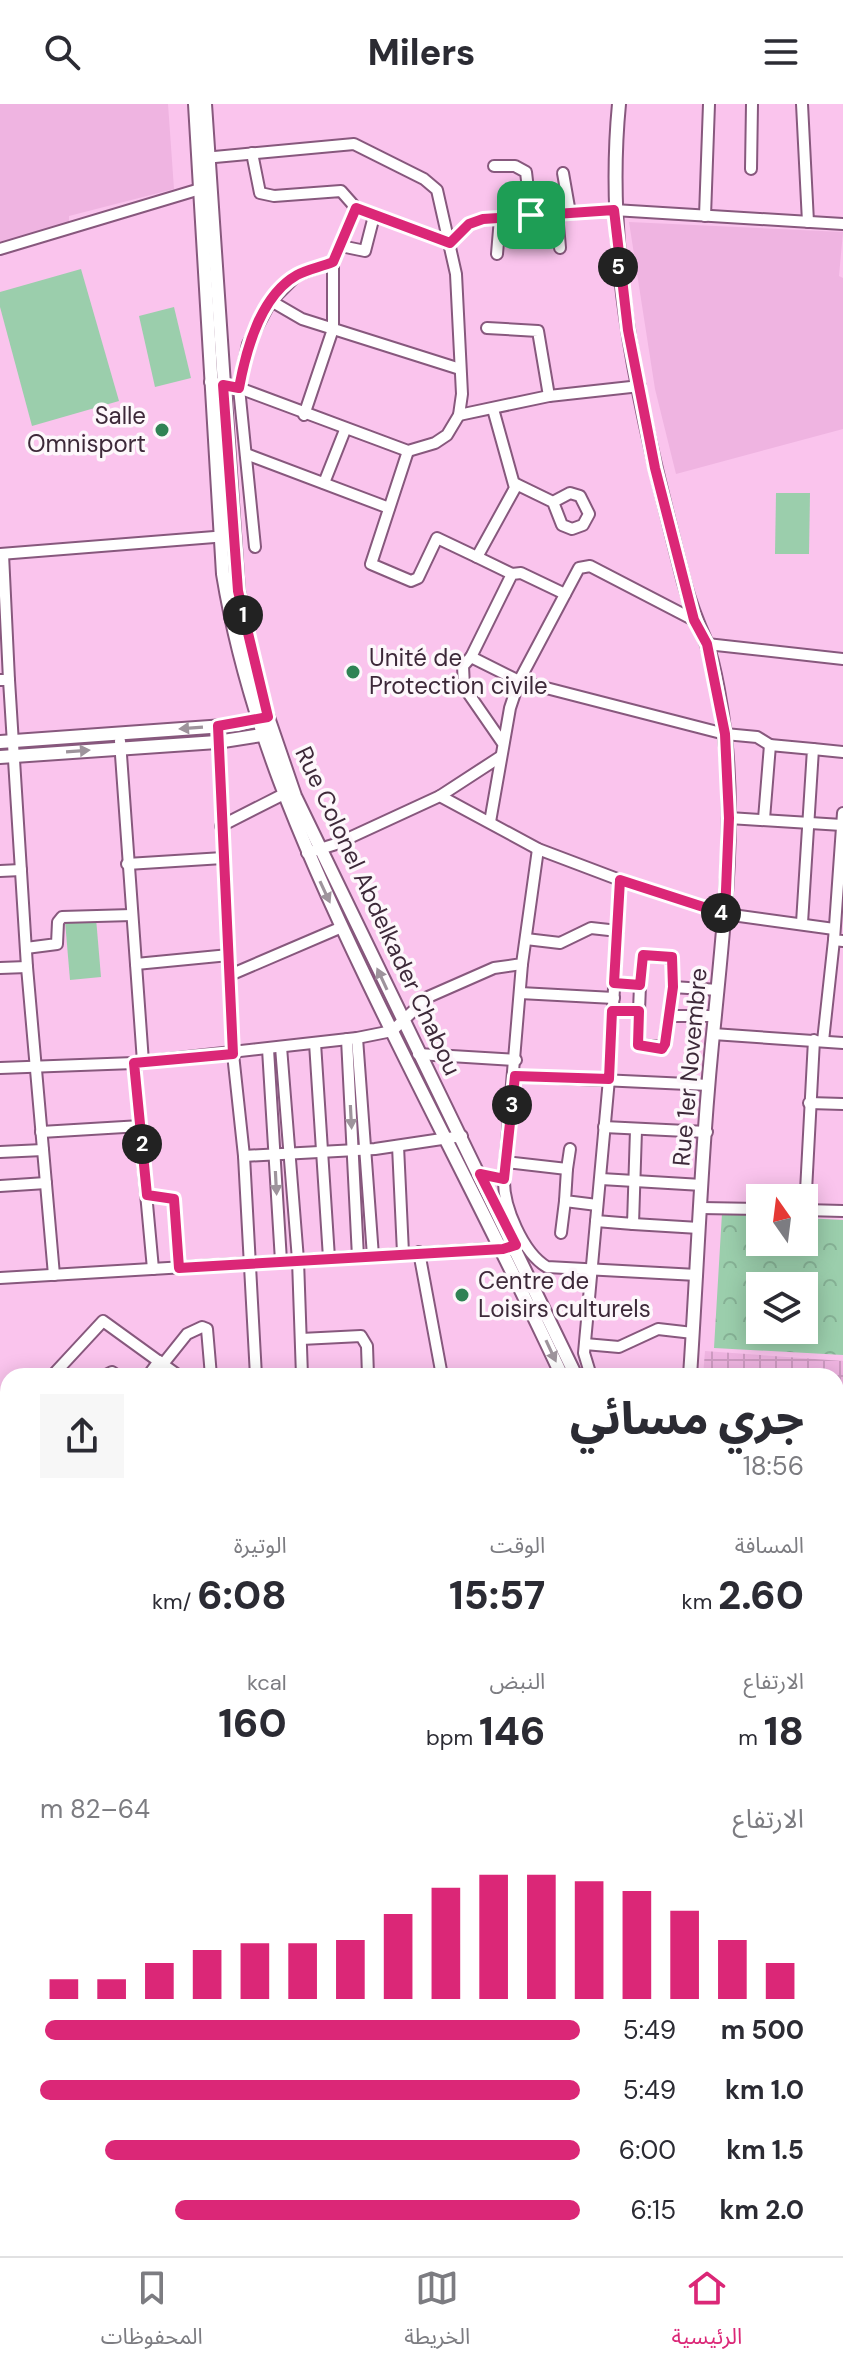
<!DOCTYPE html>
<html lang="ar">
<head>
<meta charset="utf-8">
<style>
  :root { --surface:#fff; --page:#f7f7f7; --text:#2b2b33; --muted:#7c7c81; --line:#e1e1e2; --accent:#db2777 }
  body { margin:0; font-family:"DM Sans","Noto Sans Arabic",sans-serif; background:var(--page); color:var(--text); direction:rtl; height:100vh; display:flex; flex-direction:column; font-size:30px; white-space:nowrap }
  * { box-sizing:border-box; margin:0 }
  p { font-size:26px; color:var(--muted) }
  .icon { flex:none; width:44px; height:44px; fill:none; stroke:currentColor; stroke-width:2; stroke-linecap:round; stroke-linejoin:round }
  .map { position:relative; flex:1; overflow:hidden; direction:ltr }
  .drawer { position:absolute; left:0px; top:1264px; width:844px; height:888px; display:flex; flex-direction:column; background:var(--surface); border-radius:24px 24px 0 0; box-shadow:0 4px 20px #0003; direction:rtl }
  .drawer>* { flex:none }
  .needle { width:52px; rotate:346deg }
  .fabs { position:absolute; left:746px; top:1080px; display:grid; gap:16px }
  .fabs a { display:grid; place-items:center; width:72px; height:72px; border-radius:0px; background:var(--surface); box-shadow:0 4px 20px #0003; font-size:40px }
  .pin { position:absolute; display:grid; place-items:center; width:68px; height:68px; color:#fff; margin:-34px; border-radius:16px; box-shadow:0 4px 12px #0006 }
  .km { position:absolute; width:40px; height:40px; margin:-20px; border-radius:50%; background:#222; color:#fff; font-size:22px; line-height:40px; text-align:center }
  .round { display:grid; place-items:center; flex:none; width:84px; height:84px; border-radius:0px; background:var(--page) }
  .headline { display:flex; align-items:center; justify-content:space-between; height:136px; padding:0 40px }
  h1 { font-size:44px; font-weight:800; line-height:60px }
  .figures { display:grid; grid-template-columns:repeat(3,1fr); gap:12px; height:136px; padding:8px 40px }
  .figures div { display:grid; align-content:center }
  .figures b { font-size:40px; font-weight:800 }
  .figures small { font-size:22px; font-weight:400 }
  .figures p { font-size:22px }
  .chart { height:224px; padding:16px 40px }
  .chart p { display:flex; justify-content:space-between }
  .chart svg { width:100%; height:144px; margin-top:8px; stroke:var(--accent); stroke-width:6 }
  ul { padding:0 40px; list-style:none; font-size:26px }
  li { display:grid; grid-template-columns:128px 96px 1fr; align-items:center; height:60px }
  li i { height:20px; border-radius:10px; background:var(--accent) }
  header { display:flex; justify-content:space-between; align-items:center; height:104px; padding:0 40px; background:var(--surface); font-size:36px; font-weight:800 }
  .tabs { display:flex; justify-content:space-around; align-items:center; height:112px; border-top:2px solid var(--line); background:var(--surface); font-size:22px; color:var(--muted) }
  .tabs a { display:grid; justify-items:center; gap:4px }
  .tabs .current { color:var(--accent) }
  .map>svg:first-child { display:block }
</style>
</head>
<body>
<header><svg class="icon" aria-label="menu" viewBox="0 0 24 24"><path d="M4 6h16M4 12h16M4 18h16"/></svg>Milers<svg class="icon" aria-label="search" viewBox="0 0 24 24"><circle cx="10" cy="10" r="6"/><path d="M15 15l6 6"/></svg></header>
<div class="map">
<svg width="843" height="2152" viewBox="0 0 843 2152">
  <defs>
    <pattern id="industrial-grid" width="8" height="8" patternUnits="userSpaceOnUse" patternTransform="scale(2)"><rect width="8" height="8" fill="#efb4e1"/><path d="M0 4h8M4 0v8" fill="none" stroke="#ce9bc2"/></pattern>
    <pattern id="park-crowns" width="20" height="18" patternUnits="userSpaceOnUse" patternTransform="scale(2)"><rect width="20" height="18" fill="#9bceac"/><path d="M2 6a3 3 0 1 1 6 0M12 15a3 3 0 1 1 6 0" fill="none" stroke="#86b195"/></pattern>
  </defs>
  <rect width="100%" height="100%" fill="#fac4ed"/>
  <g fill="#efb4e1">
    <path d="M0,0h168l6,85 -105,27v8l-69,18z"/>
    <path d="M629,118l214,10 -4,44 4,2v151l-167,45 -21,-85z"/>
    <path d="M836,1545l7,1v134l-7,1z"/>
  </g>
  <path fill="url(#industrial-grid)" d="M705,1247l138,10v261l-7,-1v-245h-133z"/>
  <g fill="#9bceac">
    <path d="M81,165l38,132 -87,25 -32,-119v-15z"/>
    <path d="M174,203l17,71 -36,9 -16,-71z"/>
    <path d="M776,389h34l-1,61h-34z"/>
    <path d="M96,814l5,59 -31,3 -5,-59z"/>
  </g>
  <path fill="url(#park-crowns)" fill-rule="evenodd" d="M722,1109l38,2v27h44v-24l39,2v135l-129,-7zM760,1182h44v44h-44z"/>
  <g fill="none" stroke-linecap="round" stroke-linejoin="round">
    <defs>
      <g id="minor">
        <path d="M802,0l6,118"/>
        <path d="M252,49l8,40 14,3 67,-5 15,17 -23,54v67l-29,86"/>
        <path d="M204,54l150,-14 70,35 13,11 19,84 6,120 -3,21 -12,20 -12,8 -27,8 -169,-63 -29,-6"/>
        <path d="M494,62h21l11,6 5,43"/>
        <path d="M751,65l1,-65"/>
        <path d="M563,69l7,40"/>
        <path d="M356,104l94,35 19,-19 14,-5 131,-9 229,14"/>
        <path d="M557,109l3,35"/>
        <path d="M705,112l4,-112"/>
        <path d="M341,142l24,5 9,-35"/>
        <path d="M0,145l200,-60"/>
        <path d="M497,150l3,-36"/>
        <path d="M271,197l26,-26 36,-13"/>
        <path d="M487,224l51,3 11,65"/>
        <path d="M459,311l90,-19 91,-10"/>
        <path d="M408,347l-37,113 40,17 7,-3 19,-40 40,19 38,-69 -22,-79"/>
        <path d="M246,350l143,54"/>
        <path d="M324,379l21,-53"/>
        <path d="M516,380l37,18 9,23 10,4 11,-4 6,-11 -9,-18 -10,-3 -17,9"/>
        <path d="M255,443l-16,-159 9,-44 23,-43 31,18 158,50"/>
        <path d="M0,450l227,-18"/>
        <path d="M3,450l6,126"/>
        <path d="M477,453l35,17"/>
        <path d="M565,490l-44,-21 -9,1 -41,83 48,24 206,53 32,3 13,8"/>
        <path d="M707,540l136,15"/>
        <path d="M471,553l-8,9 1,21 38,55"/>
        <path d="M0,576h9l18,287 27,308"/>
        <path d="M218,622l15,328 11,102 12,220"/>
        <path d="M120,637l23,321"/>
        <path d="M813,645l30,3"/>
        <path d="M440,692l60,-39"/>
        <path d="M843,709l-9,127 9,1"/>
        <path d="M729,714l113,7"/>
        <path d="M764,715l6,-74 43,4 -11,174"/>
        <path d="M490,718l20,-114 9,-27 60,-113 11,-2 104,54"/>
        <path d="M221,722l61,-31"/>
        <path d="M307,749l29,-9 104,-48 98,53 82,31 105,34 109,15"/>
        <path d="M127,760l96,-6"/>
        <path d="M0,767l21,-1"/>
        <path d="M526,835l34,4 31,-15 27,3"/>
        <path d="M26,844l31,-4 1,-22 4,-5 70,-2"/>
        <path d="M136,860l93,-9"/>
        <path d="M0,864l27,-1"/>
        <path d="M230,871l112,-48"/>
        <path d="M673,883l45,3"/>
        <path d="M520,889l94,5"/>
        <path d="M612,907h27l-1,34 26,2 9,-60 -1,-30 -29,-2 -3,30 -26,-2"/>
        <path d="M639,907l1,-26"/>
        <path d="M670,912h44"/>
        <path d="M713,930l130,9"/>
        <path d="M357,934l16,218"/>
        <path d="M347,935l11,218"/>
        <path d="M823,937l11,-101"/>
        <path d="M315,939l14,215"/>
        <path d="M281,943l17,213 4,116"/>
        <path d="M268,945l13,212"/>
        <path d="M418,950l98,6"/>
        <path d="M134,959l19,206"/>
        <path d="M0,964l134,-5 223,-25 35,-7 36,-34 66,-29 28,-4 16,-115"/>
        <path d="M515,972l194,9"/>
        <path d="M809,999l34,1"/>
        <path d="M604,1023l103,5"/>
        <path d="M41,1028l100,-6"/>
        <path d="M398,1042l5,107"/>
        <path d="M0,1048l43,-2"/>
        <path d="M244,1052l131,-7 87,-13"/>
        <path d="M506,1058l61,7 -2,32 32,4"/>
        <path d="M567,1065l3,-20"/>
        <path d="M480,1070l24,5 18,-215"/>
        <path d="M504,1075c-1,27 19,74 43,88l150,8"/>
        <path d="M601,1075l101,6"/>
        <path d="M0,1082l46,-3"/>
        <path d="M147,1091l27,4 5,69"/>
        <path d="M701,1104l59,1"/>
        <path d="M804,1106l39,1"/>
        <path d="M805,1106l9,-170"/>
        <path d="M596,1117l37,3 3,-94"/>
        <path d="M633,1120l66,4"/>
        <path d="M561,1129l4,-32"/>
        <path d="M419,1148l23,124"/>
        <path d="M0,1174l506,-30"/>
        <path d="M301,1235l60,-3 6,10 1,30"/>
        <path d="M585,1240l34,3 39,-18 35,4"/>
        <path d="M163,1260l24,-30 15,-7 5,2 4,47"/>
        <path d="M52,1272l51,-55 76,55"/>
        <path d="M104,1272l8,-4 6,4"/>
        <path d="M148,1272l11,-15"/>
        <path d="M591,1272l-7,-23 25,-274 11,-199"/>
        <path d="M0,1324h8"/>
        <path d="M0,1567h8"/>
        <path d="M0,1698l8,14"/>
        <path d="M0,1766l8,1"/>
        <path d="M0,1819l8,1"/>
        <path d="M0,1872l8,1"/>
        <path d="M7,1929l-6,51 7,1"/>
        <path d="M836,1939l7,-8"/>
        <path d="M836,2048l7,1"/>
        <path d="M836,2110l7,1"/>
        <path d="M184,2152v-8"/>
        <path d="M267,2152l6,-8"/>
        <path d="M387,2152v-8"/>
        <path d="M650,2152v-8"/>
        <path d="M809,2152v-8"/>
      </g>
      <g id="major">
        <path d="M195,0l28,470c24,145 80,273 143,404 64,134 134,264 196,398"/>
        <path d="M205,0l33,487 22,103 35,102 281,580"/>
        <path d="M619,0c-16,164 25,320 65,478 6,22 13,40 22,60 9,24 16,69 19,95 10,93 -1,185 -10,278 -13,119 -17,241 -25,361"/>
        <path d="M0,638l238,-17 23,-6"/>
        <path d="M0,653l217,-15 51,-8"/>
        <path d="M0,1519l8,-1"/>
        <path d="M836,1528l7,1"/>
        <path d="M0,1532l8,-1"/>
        <path d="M624,2152v-8"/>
        <path d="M635,2152v-8"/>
      </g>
    </defs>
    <use href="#minor" stroke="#87587d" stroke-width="14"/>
    <use href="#major" stroke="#87587d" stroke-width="16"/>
    <use href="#minor" stroke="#fff" stroke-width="10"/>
    <use href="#major" stroke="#fff" stroke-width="12"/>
  </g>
  <defs><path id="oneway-solid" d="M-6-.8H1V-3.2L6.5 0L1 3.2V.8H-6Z" transform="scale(2)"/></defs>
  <g fill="#9e949c">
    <use href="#oneway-solid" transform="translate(191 624) rotate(176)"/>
    <use href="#oneway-solid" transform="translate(78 647) rotate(-4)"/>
    <use href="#oneway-solid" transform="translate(325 788) rotate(65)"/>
    <use href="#oneway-solid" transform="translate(382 875) rotate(-115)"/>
    <use href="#oneway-solid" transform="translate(351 1013) rotate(87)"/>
    <use href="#oneway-solid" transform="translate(276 1079) rotate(87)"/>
    <use href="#oneway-solid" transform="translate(551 1247) rotate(65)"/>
  </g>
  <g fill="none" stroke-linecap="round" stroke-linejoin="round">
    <defs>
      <path id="route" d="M356,104l94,35 19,-19 14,-5 131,-9 14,120 27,138 39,152 13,24 18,90 4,84 -4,96 -105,-34 -6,103 26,2 3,-30 29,2 1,30 -8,57 -3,5 -24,-4 1,-34h-27l-3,68 -94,-3 -11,103 -24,-5 36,71 -13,4 -324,19 -5,-69 -27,-4 -13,-132 99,-9 -15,-328 50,-9 -30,-126 -15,-206 16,3c7,-38 21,-92 58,-113 11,-6 24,-8 36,-13z"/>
    </defs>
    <use href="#route" stroke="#fff" stroke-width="16"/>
    <use href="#route" stroke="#db2777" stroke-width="10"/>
  </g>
  <g fill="#308254" stroke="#fdf7fb" stroke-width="3">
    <circle cx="162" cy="326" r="8"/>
    <circle cx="353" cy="568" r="8"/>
    <circle cx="462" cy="1191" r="8"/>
  </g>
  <g text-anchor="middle" stroke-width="7" stroke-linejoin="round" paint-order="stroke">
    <g font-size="24" fill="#3d2939" stroke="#fdf7fb" text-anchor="start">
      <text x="146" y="320" text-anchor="end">Salle<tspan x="146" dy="28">Omnisport</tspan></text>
      <text x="369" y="562">Unité de<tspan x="369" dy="28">Protection civile</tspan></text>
      <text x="478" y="1185">Centre de<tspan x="478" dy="28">Loisirs culturels</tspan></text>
    </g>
    <g font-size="24" fill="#3d2939" stroke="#fdf7fb">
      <text transform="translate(378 807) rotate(65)" y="8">Rue Colonel Abdelkader Chabou</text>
      <text transform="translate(690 963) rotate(-85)" y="8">Rue 1er Novembre</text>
    </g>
  </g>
</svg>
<div class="fabs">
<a><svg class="needle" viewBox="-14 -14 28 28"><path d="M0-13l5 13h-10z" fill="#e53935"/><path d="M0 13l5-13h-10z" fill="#7c7c81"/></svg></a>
<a><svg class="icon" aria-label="layers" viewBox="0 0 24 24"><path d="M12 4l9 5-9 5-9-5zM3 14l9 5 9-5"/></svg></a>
</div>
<div class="pin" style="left:531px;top:111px;background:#1e9e55"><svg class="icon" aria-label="arrive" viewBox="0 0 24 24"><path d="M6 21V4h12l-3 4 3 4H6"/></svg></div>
<b class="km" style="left:243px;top:511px">1</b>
<b class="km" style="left:142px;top:1040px">2</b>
<b class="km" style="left:512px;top:1001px">3</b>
<b class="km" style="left:721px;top:809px">4</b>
<b class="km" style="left:618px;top:163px">5</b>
<section class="drawer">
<div class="headline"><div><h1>جري مسائي</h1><p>18:56</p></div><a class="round"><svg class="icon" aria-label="share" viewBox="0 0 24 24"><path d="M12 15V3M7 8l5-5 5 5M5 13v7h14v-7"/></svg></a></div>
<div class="figures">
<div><p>المسافة</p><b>2.60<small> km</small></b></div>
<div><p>الوقت</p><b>15:57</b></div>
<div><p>الوتيرة</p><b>6:08<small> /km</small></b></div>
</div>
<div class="figures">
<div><p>الارتفاع</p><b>18<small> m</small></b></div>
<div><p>النبض</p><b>146<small> bpm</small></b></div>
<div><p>kcal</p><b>160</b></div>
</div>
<div class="chart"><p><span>الارتفاع</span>64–82 m</p>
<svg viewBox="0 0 160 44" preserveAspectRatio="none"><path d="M5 44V38M15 44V38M25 44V33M35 44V29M45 44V27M55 44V27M65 44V26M75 44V18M85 44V10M95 44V6M105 44V6M115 44V8M125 44V11M135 44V17M145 44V26M155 44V33"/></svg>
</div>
<ul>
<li><b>500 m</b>5:49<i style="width:99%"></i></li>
<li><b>1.0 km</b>5:49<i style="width:100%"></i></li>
<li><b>1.5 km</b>6:00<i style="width:88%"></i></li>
<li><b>2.0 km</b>6:15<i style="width:75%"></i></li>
</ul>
</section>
</div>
<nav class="tabs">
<a class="current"><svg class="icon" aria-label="home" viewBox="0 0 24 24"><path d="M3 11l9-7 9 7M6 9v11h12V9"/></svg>الرئيسية</a>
<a><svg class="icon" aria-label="map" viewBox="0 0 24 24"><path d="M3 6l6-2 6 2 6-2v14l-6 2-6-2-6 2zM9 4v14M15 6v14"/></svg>الخريطة</a>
<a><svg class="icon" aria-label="saved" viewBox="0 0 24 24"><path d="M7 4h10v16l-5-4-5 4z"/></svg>المحفوظات</a>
</nav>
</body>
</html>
